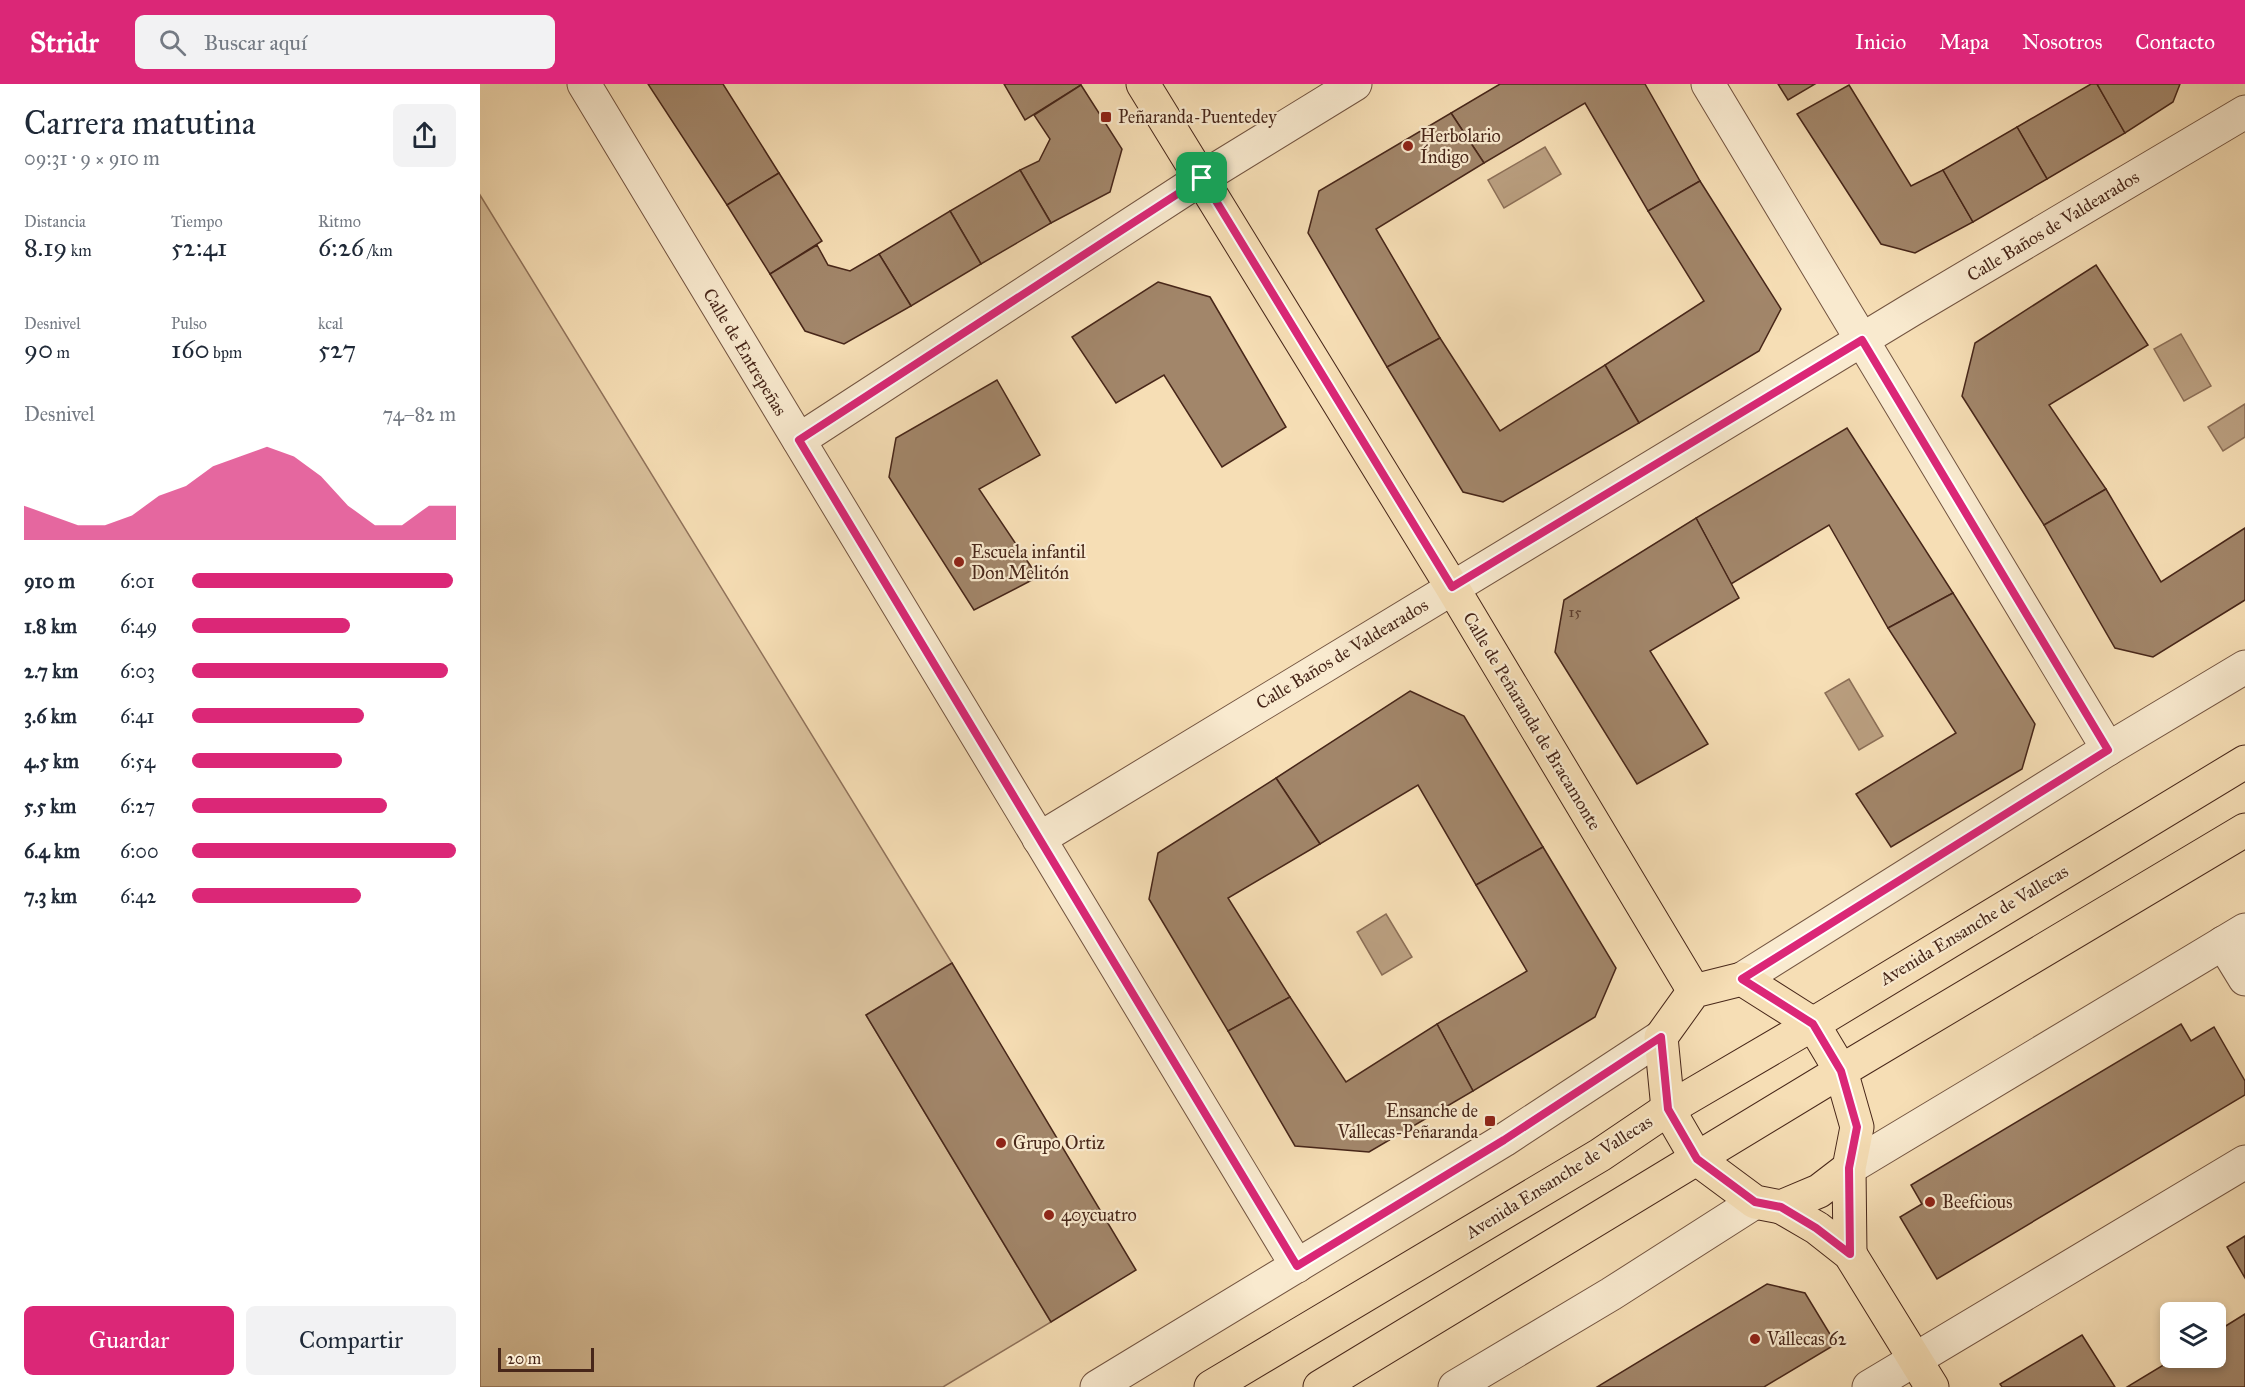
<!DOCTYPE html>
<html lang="es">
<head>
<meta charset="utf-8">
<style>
  :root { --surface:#fff; --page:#f2f2f3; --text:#1f2937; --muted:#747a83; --accent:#db2777 }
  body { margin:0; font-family:"IM FELL Great Primer",serif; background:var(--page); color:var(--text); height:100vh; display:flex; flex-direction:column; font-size:22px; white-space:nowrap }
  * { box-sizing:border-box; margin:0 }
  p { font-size:20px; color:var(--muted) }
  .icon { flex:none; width:33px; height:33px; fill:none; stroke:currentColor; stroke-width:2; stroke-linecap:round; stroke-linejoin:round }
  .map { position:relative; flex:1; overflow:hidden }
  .details { display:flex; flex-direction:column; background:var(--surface); width:480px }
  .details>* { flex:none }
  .fabs { position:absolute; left:1680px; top:1218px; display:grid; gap:12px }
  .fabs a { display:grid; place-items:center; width:66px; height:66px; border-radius:9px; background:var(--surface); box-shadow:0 3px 9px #0003; font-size:30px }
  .scale { position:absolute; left:18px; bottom:15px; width:96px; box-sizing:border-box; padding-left:6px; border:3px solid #472619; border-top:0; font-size:16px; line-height:21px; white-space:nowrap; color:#472619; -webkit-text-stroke:4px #f9eacf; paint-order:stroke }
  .pin { position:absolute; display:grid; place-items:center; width:51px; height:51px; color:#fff; margin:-26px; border-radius:12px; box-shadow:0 3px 9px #0006 }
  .round { display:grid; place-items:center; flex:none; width:63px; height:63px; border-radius:9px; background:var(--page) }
  .overview { display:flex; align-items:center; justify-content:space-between; height:102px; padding:0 24px }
  h1 { font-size:33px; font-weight:600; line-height:45px }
  .figures { display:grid; grid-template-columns:repeat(3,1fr); gap:9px; height:102px; padding:6px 24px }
  .figures div { display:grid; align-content:center }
  .figures b { font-size:26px; font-weight:600 }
  .figures small { font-size:16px; font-weight:400 }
  .figures p { font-size:16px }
  .chart { height:168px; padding:12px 24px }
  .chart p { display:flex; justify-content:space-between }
  .chart svg { width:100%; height:108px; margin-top:6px; fill:var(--accent); opacity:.7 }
  .primary-button { display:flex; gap:12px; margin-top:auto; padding:12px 24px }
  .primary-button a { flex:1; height:69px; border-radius:9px; background:var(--accent); color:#fff; font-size:24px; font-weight:600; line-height:69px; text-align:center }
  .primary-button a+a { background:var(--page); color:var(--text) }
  ul { padding:0 24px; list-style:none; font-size:20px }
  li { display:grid; grid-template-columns:96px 72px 1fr; align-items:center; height:45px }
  li i { height:15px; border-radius:8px; background:var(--accent) }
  header { display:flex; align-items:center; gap:36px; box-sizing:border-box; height:84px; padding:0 30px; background:var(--accent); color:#fff }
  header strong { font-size:28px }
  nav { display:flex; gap:33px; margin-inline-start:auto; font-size:21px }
  .search { width:420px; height:54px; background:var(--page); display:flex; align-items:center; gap:15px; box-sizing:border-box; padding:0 21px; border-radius:9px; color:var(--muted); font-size:22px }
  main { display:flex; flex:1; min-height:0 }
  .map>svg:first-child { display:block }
</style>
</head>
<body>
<header>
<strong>Stridr</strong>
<div class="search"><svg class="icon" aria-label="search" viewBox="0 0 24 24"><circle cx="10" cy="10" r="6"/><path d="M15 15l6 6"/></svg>Buscar aquí</div>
<nav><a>Inicio</a><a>Mapa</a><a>Nosotros</a><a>Contacto</a></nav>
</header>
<main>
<section class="details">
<div class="overview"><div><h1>Carrera matutina</h1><p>09:31 · 9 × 910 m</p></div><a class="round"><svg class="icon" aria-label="share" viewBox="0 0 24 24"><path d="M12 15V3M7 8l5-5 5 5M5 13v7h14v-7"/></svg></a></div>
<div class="figures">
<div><p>Distancia</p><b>8.19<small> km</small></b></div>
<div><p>Tiempo</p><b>52:41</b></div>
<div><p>Ritmo</p><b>6:26<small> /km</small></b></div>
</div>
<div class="figures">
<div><p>Desnivel</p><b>90<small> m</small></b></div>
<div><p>Pulso</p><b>160<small> bpm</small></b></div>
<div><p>kcal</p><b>527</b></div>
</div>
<div class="chart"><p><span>Desnivel</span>74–82 m</p>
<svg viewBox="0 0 160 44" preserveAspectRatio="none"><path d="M0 44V30L10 34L20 38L30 38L40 34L50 26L60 22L70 14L80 10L90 6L100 10L110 18L120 30L130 38L140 38L150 30L160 30V44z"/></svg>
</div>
<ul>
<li><b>910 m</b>6:01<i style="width:99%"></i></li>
<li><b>1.8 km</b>6:49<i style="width:60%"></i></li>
<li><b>2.7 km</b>6:03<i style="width:97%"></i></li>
<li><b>3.6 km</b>6:41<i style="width:65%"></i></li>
<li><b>4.5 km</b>6:54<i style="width:57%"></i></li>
<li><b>5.5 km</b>6:27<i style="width:74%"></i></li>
<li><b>6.4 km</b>6:00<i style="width:100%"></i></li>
<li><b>7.3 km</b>6:42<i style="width:64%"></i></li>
</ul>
<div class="primary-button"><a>Guardar</a><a>Compartir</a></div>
</section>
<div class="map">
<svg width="1765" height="1303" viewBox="0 0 1765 1303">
  <rect width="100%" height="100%" fill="#f6deb5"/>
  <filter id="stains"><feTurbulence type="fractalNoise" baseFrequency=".00333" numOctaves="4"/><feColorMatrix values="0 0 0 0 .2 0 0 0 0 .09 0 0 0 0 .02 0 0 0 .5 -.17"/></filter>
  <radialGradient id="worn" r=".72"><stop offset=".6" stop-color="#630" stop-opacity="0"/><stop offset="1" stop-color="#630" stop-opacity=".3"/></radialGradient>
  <path fill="#d8bf9a" stroke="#90725a" stroke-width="1.5" d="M0,111l472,768 -86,52 185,307 -108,65h-463z"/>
  <g fill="#ba9f80" stroke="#8c6f57" stroke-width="1.5">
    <path d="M1065,63l16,27 -57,34 -16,-28z"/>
    <path d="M1701,250l30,52 -27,15 -30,-52z"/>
    <path d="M1765,320v33l-22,14 -15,-24z"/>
    <path d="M1369,595l34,57 -24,14 -34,-57z"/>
    <path d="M906,830l26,43 -30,18 -25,-43z"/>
  </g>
  <g fill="#a2866a" stroke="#472619" stroke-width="1.5">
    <path d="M168,0h75l56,89 -52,32z"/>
    <path d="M524,0h76l1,1 -56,35z"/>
    <path d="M1020,0h145l55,97 -52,30 -63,-108 -101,60 -33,-50z"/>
    <path d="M1298,0h37l-27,16z"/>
    <path d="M1611,0h6l28,49 -78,46 -30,-52z"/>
    <path d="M1617,0h83l-7,18 -48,31z"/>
    <path d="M601,1l41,64 -12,43 -59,31 -31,-53 19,-9 11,-22 -16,-24z"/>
    <path d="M1369,1l62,101 32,-16 30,52 -58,31 -34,-9 -84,-130z"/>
    <path d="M971,29l33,50 -108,66 64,109 -53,29 -79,-134 11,-42z"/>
    <path d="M1537,43l30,52 -74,43 -30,-52z"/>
    <path d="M540,86l31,53 -70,41 -31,-53z"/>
    <path d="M299,89l43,68 -52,33 -43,-69z"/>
    <path d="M1220,97l81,128 -22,42 -120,72 -34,-58 99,-64 -56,-90z"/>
    <path d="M470,127l31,53 -70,42 -32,-52z"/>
    <path d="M337,161l11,20 22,6 29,-17 32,52 -67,38 -39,-13 -35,-57z"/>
    <path d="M1616,181l52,80 -99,60 57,84 -62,36 -82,-129 13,-53z"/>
    <path d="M678,198l52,15 76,130 -64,40 -58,-92 -48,28 -44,-66z"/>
    <path d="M960,254l60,93 105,-66 34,58 -136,79 -40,-10 -76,-125z"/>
    <path d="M517,296l43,75 -61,34 59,88 -64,33 -85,-133 7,-39z"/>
    <path d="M1367,344l106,165 -65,35 -59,-103 -98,59 -35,-66z"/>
    <path d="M1626,405l55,93 84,-54v72l-92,57 -38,-9 -71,-123z"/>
    <path d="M1216,434l43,80 -89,53 58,93 -71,40 -82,-132 9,-52z"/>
    <path d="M1473,509l82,131 -13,45 -131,78 -35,-53 100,-61 -68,-105z"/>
    <path d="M930,607l54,25 79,131 -67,38 -58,-100 -98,59 -44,-66z"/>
    <path d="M796,694l44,66 -92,54 62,99 -62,34 -79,-132 9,-46z"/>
    <path d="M1063,763l73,121 -21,49 -122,74 -36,-67 90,-53 -51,-86z"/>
    <path d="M472,879l184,307 -85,52 -185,-307z"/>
    <path d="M810,913l56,85 91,-58 36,67 -104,61 -74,-6 -67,-115z"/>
    <path d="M1701,940l10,17 23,-14 31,54v14l-308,184 -37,-62 22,-13 -11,-19z"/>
    <path d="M1765,1152v42l-18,-31z"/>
    <path d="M1287,1200l38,9 31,51 -72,43h-167z"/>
    <path d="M1765,1230v73h-118l48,-29h41v-26z"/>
    <path d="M1602,1251l33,52h-113l-2,-3z"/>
  </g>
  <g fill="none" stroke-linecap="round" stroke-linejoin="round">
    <defs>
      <g id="minor">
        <path d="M104,0l713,1182"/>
        <path d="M1228,0l400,665"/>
        <path d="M319,356l403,-262 153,-94"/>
        <path d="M559,755l872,-529 334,-198"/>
        <path d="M1743,859l22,36"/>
        <path d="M1262,895l366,-230 137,-82"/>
        <path d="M1369,1084l396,-238"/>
        <path d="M617,1303l407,-247 157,-103"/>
        <path d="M975,1303l156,-93 144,-92"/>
        <path d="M1389,1303l376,-225"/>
      </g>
      <g id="major">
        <path d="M663,0l309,503 242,404"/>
        <path d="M1369,1084l-30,23 -38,16 -26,-5 -58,-43 -29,-50 -7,-72 33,-46 48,-12 71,45 28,47 16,56 -8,41 1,86"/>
        <path d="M1301,1123l36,21 33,26 82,133"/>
        <path d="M731,1303l389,-232 68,-46 145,-85 432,-262"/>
        <path d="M840,1303l521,-316 404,-241"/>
      </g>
    </defs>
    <use href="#minor" stroke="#735440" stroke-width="35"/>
    <use href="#major" stroke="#472619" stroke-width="35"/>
    <use href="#minor" stroke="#f9eacf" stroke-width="33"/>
    <use href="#major" stroke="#f6deb5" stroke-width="33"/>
  </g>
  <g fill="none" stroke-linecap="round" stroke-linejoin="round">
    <defs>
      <path id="route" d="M722,94l250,409 410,-247 246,410 -366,229 71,45 28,47 16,56 -8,41 1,86 -34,-26 -35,-21 -26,-5 -58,-43 -29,-50 -7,-72 -157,103 -207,126 -498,-826z"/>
    </defs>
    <use href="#route" stroke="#fff" stroke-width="12"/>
    <use href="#route" stroke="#db2777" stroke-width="8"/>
  </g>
  <g fill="#8f2418" stroke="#f9eacf" stroke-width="2">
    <rect x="620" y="27" width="12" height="12" rx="3"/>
    <circle cx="928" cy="62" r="6"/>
    <circle cx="479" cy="478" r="6"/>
    <rect x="1004" y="1031" width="12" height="12" rx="3"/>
    <circle cx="521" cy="1059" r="6"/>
    <circle cx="1450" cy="1118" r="6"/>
    <circle cx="569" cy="1131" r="6"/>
    <circle cx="1275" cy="1255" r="6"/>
  </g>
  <g text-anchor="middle" stroke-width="4.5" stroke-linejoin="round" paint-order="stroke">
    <g font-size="15" fill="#5e3e2d">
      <text x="1095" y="533">15</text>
    </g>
    <g font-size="18" fill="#472619" stroke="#f9eacf" text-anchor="start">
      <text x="638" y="39">Peñaranda-Puentedey</text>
      <text x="940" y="58">Herbolario<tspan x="940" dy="21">Índigo</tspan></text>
      <text x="491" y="474">Escuela infantil<tspan x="491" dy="21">Don Melitón</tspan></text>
      <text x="998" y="1033" text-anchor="end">Ensanche de<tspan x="998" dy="21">Vallecas-Peñaranda</tspan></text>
      <text x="533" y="1065">Grupo Ortiz</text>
      <text x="1462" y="1124">Beefcious</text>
      <text x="581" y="1137">40ycuatro</text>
      <text x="1287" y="1261">Vallecas 62</text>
    </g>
    <g font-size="18" fill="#472619" stroke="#f9eacf">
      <text transform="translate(1573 142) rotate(-31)" y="6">Calle Baños de Valdearados</text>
      <text transform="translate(265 268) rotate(59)" y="6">Calle de Entrepeñas</text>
      <text transform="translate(862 570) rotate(-31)" y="6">Calle Baños de Valdearados</text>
      <text transform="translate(1052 637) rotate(59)" y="6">Calle de Peñaranda de Bracamonte</text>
      <text transform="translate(1494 841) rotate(-31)" y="6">Avenida Ensanche de Vallecas</text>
      <text transform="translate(1079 1093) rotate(-32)" y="6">Avenida Ensanche de Vallecas</text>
    </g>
  </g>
  <rect width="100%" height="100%" filter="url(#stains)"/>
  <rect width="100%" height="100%" fill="url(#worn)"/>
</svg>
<div class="fabs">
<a><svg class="icon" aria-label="layers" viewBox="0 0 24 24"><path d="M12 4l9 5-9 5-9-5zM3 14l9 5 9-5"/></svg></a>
</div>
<div class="scale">20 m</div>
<div class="pin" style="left:722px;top:94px;background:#1e9e55"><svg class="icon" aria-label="arrive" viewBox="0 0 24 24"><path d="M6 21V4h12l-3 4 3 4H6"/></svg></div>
</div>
</main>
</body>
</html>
